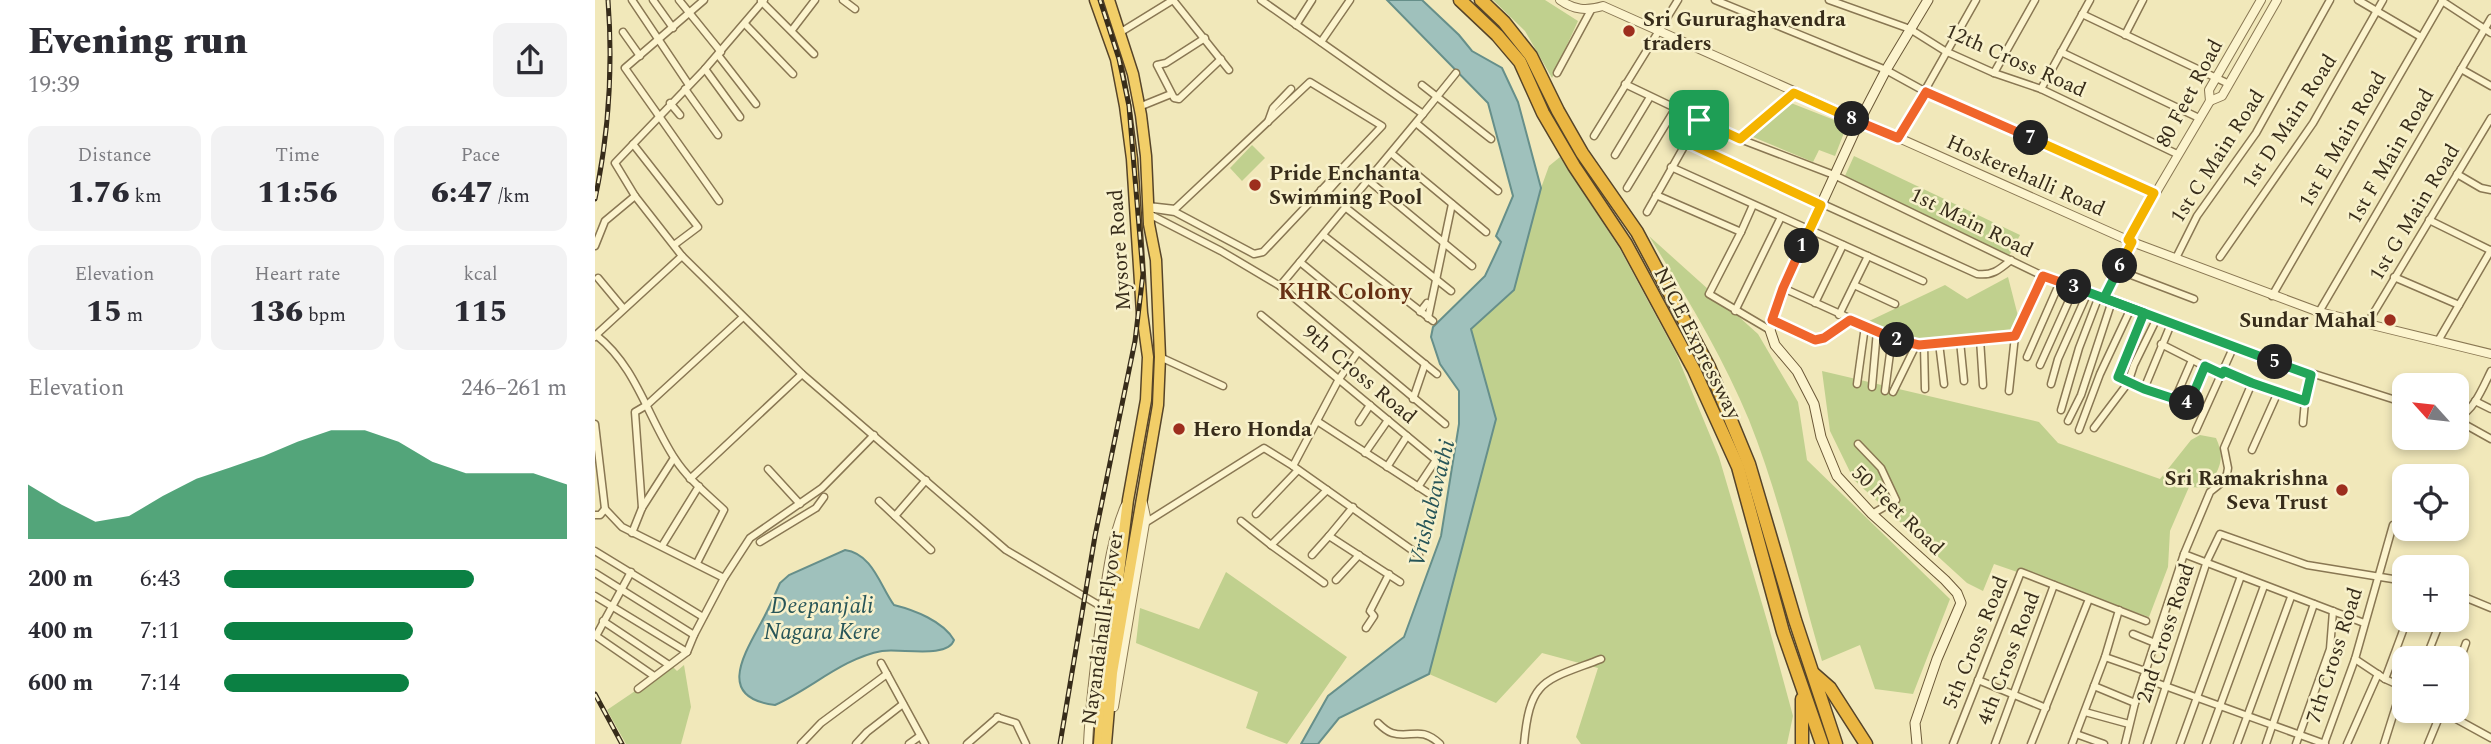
<!DOCTYPE html>
<html lang="en">
<head>
<meta charset="utf-8">
<style>
  :root { --surface:#fff; --page:#f2f2f3; --text:#2b2b33; --muted:#7c7c81; --accent:#0b8043 }
  body { margin:0; font-family:Spectral,serif; background:var(--page); color:var(--text); height:100vh; display:flex; flex-direction:column; font-size:26px; white-space:nowrap }
  * { box-sizing:border-box; margin:0 }
  p { font-size:23px; color:var(--muted) }
  .icon { flex:none; width:38px; height:38px; fill:none; stroke:currentColor; stroke-width:2; stroke-linecap:round; stroke-linejoin:round }
  .map { position:relative; flex:1; overflow:hidden }
  .panel { display:flex; flex-direction:column; background:var(--surface); width:595px }
  .panel>* { flex:none }
  .needle { width:46px; rotate:297deg }
  .fabs { position:absolute; left:1797px; top:373px; display:grid; gap:14px }
  .fabs a { display:grid; place-items:center; width:77px; height:77px; border-radius:14px; background:var(--surface); box-shadow:0 4px 10px #0003; font-size:35px }
  .pin { position:absolute; display:grid; place-items:center; width:60px; height:60px; color:#fff; margin:-30px; border-radius:14px; box-shadow:0 4px 10px #0006 }
  .km { position:absolute; width:35px; height:35px; margin:-18px; border-radius:50%; background:#222; color:#fff; font-size:19px; line-height:35px; text-align:center }
  .round { display:grid; place-items:center; flex:none; width:74px; height:74px; border-radius:14px; background:var(--page) }
  .overview { display:flex; align-items:center; justify-content:space-between; height:119px; padding:0 28px }
  h1 { font-size:38px; font-weight:800; line-height:52px }
  .metrics { display:grid; grid-template-columns:repeat(3,1fr); gap:10px; height:119px; padding:7px 28px }
  .metrics div { display:grid; align-content:center; border-radius:14px; background:var(--page); text-align:center }
  .metrics b { font-size:30px; font-weight:800 }
  .metrics small { font-size:19px; font-weight:400 }
  .metrics p { font-size:19px }
  .chart { height:196px; padding:14px 28px }
  .chart p { display:flex; justify-content:space-between }
  .chart svg { width:100%; height:126px; margin-top:7px; fill:var(--accent); opacity:.7 }
  ul { padding:0 28px; list-style:none; font-size:23px }
  li { display:grid; grid-template-columns:112px 84px 1fr; align-items:center; height:52px }
  li i { height:18px; border-radius:9px; background:var(--accent) }
  main { display:flex; flex:1; min-height:0 }
  .map>svg:first-child { display:block }
</style>
</head>
<body>
<main>
<section class="panel">
<div class="overview"><div><h1>Evening run</h1><p>19:39</p></div><a class="round"><svg class="icon" aria-label="share" viewBox="0 0 24 24"><path d="M12 15V3M7 8l5-5 5 5M5 13v7h14v-7"/></svg></a></div>
<div class="metrics">
<div><p>Distance</p><b>1.76<small> km</small></b></div>
<div><p>Time</p><b>11:56</b></div>
<div><p>Pace</p><b>6:47<small> /km</small></b></div>
</div>
<div class="metrics">
<div><p>Elevation</p><b>15<small> m</small></b></div>
<div><p>Heart rate</p><b>136<small> bpm</small></b></div>
<div><p>kcal</p><b>115</b></div>
</div>
<div class="chart"><p><span>Elevation</span>246–261 m</p>
<svg viewBox="0 0 160 44" preserveAspectRatio="none"><path d="M0 44V25L10 32L20 38L30 36L40 29L50 23L60 19L70 15L80 10L90 6L100 6L110 10L120 17L130 21L140 21L150 21L160 25V44z"/></svg>
</div>
<ul>
<li><b>200 m</b>6:43<i style="width:73%"></i></li>
<li><b>400 m</b>7:11<i style="width:55%"></i></li>
<li><b>600 m</b>7:14<i style="width:54%"></i></li>
</ul>
</section>
<div class="map">
<svg width="1896" height="744" viewBox="0 0 1896 744">
  <rect width="100%" height="100%" fill="#f1e8ba"/>
  <g fill="#c0d08e">
    <path d="M898,0h52l33,21 -26,57 -27,-47z"/>
    <path d="M1196,103l56,22 -12,31 -16,-6 -6,12 -60,-25z"/>
    <path d="M657,145l13,13 -23,23 -12,-13z"/>
    <path d="M1259,156l166,79 -11,21 -165,-78z"/>
    <path d="M965,157l60,92 56,104 43,104 49,167 25,92 -6,28h-206l-5,-7 22,-69 -56,-15 -46,50 -67,-29 67,-255 -25,-90 43,-39 27,-102 8,-22z"/>
    <path d="M1054,236l109,98 40,68 9,58 143,139 -37,95 -38,-5 -15,-44 -38,16c-23,-78 -43,-166 -73,-241 -27,-65 -63,-124 -100,-184z"/>
    <path d="M1413,277l10,39 5,1 -8,17 -98,9 -50,-21 78,-37 22,14z"/>
    <path d="M1227,371l217,51 19,21 102,36 31,-39 9,-5 16,3c10,22 3,30 -8,50l-19,-1 -19,44 -2,36 -19,50 -155,-53 -11,27 -16,-8 -113,-103 -24,-49z"/>
    <path d="M631,572l121,85 -60,87 -41,-16 12,-36 -122,-49 4,-35 59,21z"/>
    <path d="M89,665l7,42 -10,37h-55l-19,-34 65,-44 5,5z"/>
  </g>
  <g fill="#9fc1bc" stroke="#668f8a" stroke-width="2">
    <path d="M792,0h35l37,35 13,16 30,17 16,34 23,86 -27,102 -43,39 25,90 -67,255 -90,44 -21,26h-17l27,-48 76,-59 37,-101 18,-112v-33l-19,-27 -9,-27 2,-10 52,-51 16,-34 -5,-6 17,-40 -25,-93z"/>
    <path d="M250,550c28,4 35,36 49,55 20,5 49,16 60,35 -6,19 -54,8 -72,11 -39,7 -71,38 -107,54 -58,-7 -32,-49 -14,-82 7,-13 13,-26 19,-40l9,-8z"/>
  </g>
  <g fill="none" stroke-linecap="round" stroke-linejoin="round">
    <defs>
      <g id="minor">
        <path d="M37,0l57,85"/>
        <path d="M58,0l20,28"/>
        <path d="M84,0l42,52"/>
        <path d="M109,0l-79,68 94,133"/>
        <path d="M169,0l-59,69 -90,94 20,33 47,60 120,118 204,176 96,57"/>
        <path d="M248,0l12,9"/>
        <path d="M578,0l56,70"/>
        <path d="M666,0l162,114 -143,172"/>
        <path d="M1120,0l171,70 40,22 228,101"/>
        <path d="M1234,0l81,29 35,22 49,22 47,16 136,65"/>
        <path d="M1763,0l63,37"/>
        <path d="M166,1l53,53"/>
        <path d="M1847,1l49,32"/>
        <path d="M1487,14l147,70"/>
        <path d="M150,24l48,50"/>
        <path d="M701,25l16,-25"/>
        <path d="M197,30l23,-30"/>
        <path d="M28,32l17,24"/>
        <path d="M526,32l52,-32"/>
        <path d="M1530,35l18,-35"/>
        <path d="M610,38l-39,25 -9,2 17,33 5,1 42,-40"/>
        <path d="M726,42l29,-42"/>
        <path d="M1466,52l138,66"/>
        <path d="M123,55l38,49"/>
        <path d="M110,69l35,48"/>
        <path d="M1866,69l30,17"/>
        <path d="M962,73l34,-63"/>
        <path d="M1399,73l41,-73"/>
        <path d="M1030,84l115,55 94,36 209,101 190,72 172,55"/>
        <path d="M827,85l69,54"/>
        <path d="M90,89l33,46"/>
        <path d="M1446,89l49,-89"/>
        <path d="M75,103l10,12"/>
        <path d="M544,107l32,-13"/>
        <path d="M828,114l33,-41"/>
        <path d="M673,122l5,-14 18,-19"/>
        <path d="M821,123l82,68"/>
        <path d="M999,136l84,-136"/>
        <path d="M1303,138l78,-138"/>
        <path d="M1145,139l54,-45"/>
        <path d="M1091,142l291,132c15,2 22,-4 34,-14"/>
        <path d="M38,144l65,83 -24,18"/>
        <path d="M796,153l95,79"/>
        <path d="M1020,155l35,-58"/>
        <path d="M1076,167l252,114"/>
        <path d="M1862,174l24,14 10,2"/>
        <path d="M773,180l104,86"/>
        <path d="M1032,188l48,-79"/>
        <path d="M726,190h8l16,-18"/>
        <path d="M1061,195l85,37 -32,62 61,36"/>
        <path d="M553,206l27,3 135,-127 72,44 -119,126 -9,2 -79,-42 -27,-4"/>
        <path d="M750,207l106,84"/>
        <path d="M1052,212l52,-92"/>
        <path d="M554,214l72,37 59,35 165,138"/>
        <path d="M1834,220l61,30"/>
        <path d="M1146,232l12,-27"/>
        <path d="M728,235l110,86"/>
        <path d="M0,246l10,-25 30,-25"/>
        <path d="M1625,257l93,-134 70,-123"/>
        <path d="M1581,258l21,-42 59,-83 74,-133"/>
        <path d="M705,262l137,112"/>
        <path d="M1523,270l76,29"/>
        <path d="M1799,277l65,28"/>
        <path d="M3,278l25,30"/>
        <path d="M1259,285l41,19"/>
        <path d="M1188,288l117,53 19,4 96,-9 28,-60"/>
        <path d="M1677,296l171,-296"/>
        <path d="M1509,298l28,-56"/>
        <path d="M1220,303l28,-58"/>
        <path d="M1140,311l46,-94"/>
        <path d="M825,312l7,-9"/>
        <path d="M1724,312l172,-294"/>
        <path d="M666,315l175,145 -18,27"/>
        <path d="M1244,315l29,-59"/>
        <path d="M833,318l24,-114"/>
        <path d="M1177,320l43,20 9,-2 26,-18"/>
        <path d="M1772,324l124,-206"/>
        <path d="M1,335l86,-79"/>
        <path d="M0,337l1,-2c40,31 52,83 79,124 13,20 31,34 49,51l-27,53"/>
        <path d="M1385,339l3,46"/>
        <path d="M1365,341l4,40"/>
        <path d="M1843,341l53,-91"/>
        <path d="M1344,343l5,41"/>
        <path d="M1566,344l61,31"/>
        <path d="M1329,345l1,44"/>
        <path d="M763,352l-19,27 -46,87 126,89"/>
        <path d="M565,357l63,29"/>
        <path d="M1432,357l33,-75"/>
        <path d="M1445,365l35,-78"/>
        <path d="M1534,381l-11,-4 26,-64"/>
        <path d="M1533,383l61,21 16,-38"/>
        <path d="M1657,383l53,18"/>
        <path d="M1262,384l8,-58"/>
        <path d="M1456,384l7,-25 30,-67"/>
        <path d="M1277,387l5,-56"/>
        <path d="M1549,389l27,-65"/>
        <path d="M1290,391l7,-53"/>
        <path d="M1414,391l6,-55"/>
        <path d="M1298,392l23,-47"/>
        <path d="M818,399l12,-35"/>
        <path d="M1580,399l17,-39"/>
        <path d="M1880,401l16,8"/>
        <path d="M1466,410l18,-62 20,-52"/>
        <path d="M1865,417l6,8 25,14"/>
        <path d="M1862,418c17,-7 26,-31 34,-47"/>
        <path d="M722,421l111,72"/>
        <path d="M1473,421l13,-26 31,-94"/>
        <path d="M764,422l11,-17"/>
        <path d="M1708,423l2,-22 6,-26"/>
        <path d="M0,424l10,85 17,18 102,51"/>
        <path d="M1499,428l34,-45 6,-18 23,-47"/>
        <path d="M1484,430l21,-56 31,-66"/>
        <path d="M1601,430l37,-82"/>
        <path d="M1263,444l23,24 15,32 -24,14"/>
        <path d="M1657,450l26,-58"/>
        <path d="M770,453l23,-33"/>
        <path d="M792,467l20,-31"/>
        <path d="M173,469l32,35"/>
        <path d="M95,479l112,-105"/>
        <path d="M284,501l52,49"/>
        <path d="M47,508l-7,-96 12,-7 96,-88"/>
        <path d="M661,514l42,-44"/>
        <path d="M0,515h5l5,-6"/>
        <path d="M300,516l31,-36"/>
        <path d="M646,521l30,24 56,-55"/>
        <path d="M550,523l119,-75 29,18"/>
        <path d="M37,533l10,-25 32,-50"/>
        <path d="M734,536l24,-29"/>
        <path d="M165,542l56,-34 8,-11"/>
        <path d="M676,545l53,38"/>
        <path d="M67,546l37,-60"/>
        <path d="M0,551l108,66"/>
        <path d="M1589,554l180,69"/>
        <path d="M717,555l17,-19 71,46"/>
        <path d="M36,572l-35,64 58,40"/>
        <path d="M0,573l99,62"/>
        <path d="M741,580l23,-25"/>
        <path d="M1862,594l34,14"/>
        <path d="M0,596l92,56"/>
        <path d="M8,621l66,44"/>
        <path d="M771,628l8,-12 -4,-5 19,-37"/>
        <path d="M1538,634l22,9"/>
        <path d="M1510,657l40,14"/>
        <path d="M1831,658l15,-38"/>
        <path d="M1760,659l30,20 20,9"/>
        <path d="M286,663l44,81"/>
        <path d="M1862,668l9,-25"/>
        <path d="M1548,678l182,66"/>
        <path d="M1790,679l22,-59"/>
        <path d="M1383,680l68,28"/>
        <path d="M1499,686l41,17"/>
        <path d="M43,689l49,-37 7,-17 30,-57 26,-40 72,-50 52,-53"/>
        <path d="M1845,710l51,28"/>
        <path d="M1490,712l44,12"/>
        <path d="M402,717l19,6 10,21"/>
        <path d="M783,723c4,4 8,8 14,10 19,6 28,-8 48,11"/>
        <path d="M1481,734l28,10"/>
        <path d="M206,744l20,-21 66,-49"/>
        <path d="M261,744l11,-12 36,-28"/>
        <path d="M314,744l11,-8"/>
        <path d="M372,744l31,-27"/>
        <path d="M929,744c6,-66 20,-63 77,-85"/>
        <path d="M1358,744l68,-172 125,49"/>
        <path d="M1400,744l59,-159"/>
        <path d="M1436,744l58,-145"/>
        <path d="M1477,744l33,-87 14,-47"/>
        <path d="M1530,744l10,-41 49,-149 26,-62 10,-8 7,-10 1,-6 -4,-20 28,-65 -28,-12"/>
        <path d="M1552,744l60,-183 13,-27 87,31 98,16"/>
        <path d="M1585,744l61,-168"/>
        <path d="M1611,744l58,-158"/>
        <path d="M1642,744l54,-147"/>
        <path d="M1671,744l48,-140"/>
        <path d="M1701,744l34,-95 3,-38"/>
        <path d="M1729,744l31,-85 38,-134"/>
        <path d="M1752,744l31,-70"/>
        <path d="M1789,744l18,-57"/>
        <path d="M1833,744l14,-34"/>
      </g>
      <g id="tertiary">
        <path d="M965,0c14,10 26,11 43,6l529,236 187,70 172,42"/>
        <path d="M1615,101l12,-5 55,-96"/>
        <path d="M1533,240l82,-139 -1,-11 52,-90"/>
        <path d="M519,707l32,-190 -3,-14"/>
        <path d="M493,744c2,-45 8,-89 14,-134 5,-36 9,-70 23,-104"/>
      </g>
      <path id="secondary" d="M1322,744l-2,-21 22,-64 24,-56 -4,-10 -12,-13 -73,-66 -35,-38 -16,-39 -7,-33 -17,-33 -22,-26 -5,-15 13,-42 76,-166 27,-52 42,-70"/>
      <g id="trunk">
        <path d="M500,0l21,59 9,47 7,53 10,154 6,44 -2,43 -18,100 -14,113 -10,59 -5,72"/>
        <path d="M511,744l6,-71 46,-268 2,-48 -4,-97 -7,-36 -3,-68 -5,-41 -8,-41 -24,-74"/>
      </g>
      <g id="motorway">
        <path d="M865,0l37,35 23,27 23,51 31,53 52,78 68,126 44,97 45,165 39,112"/>
        <path d="M886,0l23,22 27,34 27,55 24,42 55,79 72,135 40,97 46,156 41,124"/>
        <path d="M1219,674l16,14 36,56"/>
        <path d="M1207,699v45"/>
      </g>
    </defs>
    <use href="#minor" stroke="#897753" stroke-width="9"/>
    <use href="#tertiary" stroke="#897753" stroke-width="10"/>
    <use href="#secondary" stroke="#6b5837" stroke-width="11"/>
    <use href="#trunk" stroke="#564429" stroke-width="13"/>
    <use href="#motorway" stroke="#564429" stroke-width="15"/>
    <use href="#minor" stroke="#fcf4ce" stroke-width="6"/>
    <use href="#tertiary" stroke="#fcf4ce" stroke-width="8"/>
    <use href="#secondary" stroke="#fcf4ce" stroke-width="9"/>
    <use href="#trunk" stroke="#f2ce68" stroke-width="10"/>
    <use href="#motorway" stroke="#eab642" stroke-width="12"/>
    <defs>
      <g id="rail">
        <path d="M0,199c14,-66 18,-132 13,-199"/>
        <path d="M0,694l27,50"/>
        <path d="M465,744l35,-208 40,-195 8,-67 -14,-168 -10,-47 -19,-59"/>
      </g>
    </defs>
    <use href="#rail" stroke="#372c1a" stroke-width="5"/>
    <use href="#rail" stroke="#f8f1cb" stroke-width="2.5" stroke-dasharray="8" stroke-linecap="butt"/>
  </g>
  <g fill="none" stroke-linecap="round" stroke-linejoin="round">
    <defs>
      <path id="split-1" d="M1104,120l-13,22 135,63 -19,41"/>
      <path id="split-2" d="M1207,246l-19,42 -11,32 43,20 9,-2 26,-18 47,20"/>
      <path id="split-3" d="M1302,340l22,5 96,-9 28,-60 31,11"/>
      <path id="split-4" d="M1479,287l70,26 -26,64 26,12 43,14"/>
      <path id="split-5" d="M1592,403l2,1 16,-38 17,8 2,-3 28,12 53,18 6,-26 -36,-13"/>
      <path id="split-6" d="M1525,266l-16,32 171,64"/>
      <path id="split-7" d="M1436,138l123,55 -26,47 4,2 -12,24"/>
      <path id="split-8" d="M1257,119l46,19 28,-46 105,46"/>
      <path id="split-9" d="M1104,120l41,19 54,-46 58,26"/>
    </defs>
    <use href="#split-1" stroke="#fff" stroke-width="14"/>
    <use href="#split-2" stroke="#fff" stroke-width="14"/>
    <use href="#split-3" stroke="#fff" stroke-width="14"/>
    <use href="#split-4" stroke="#fff" stroke-width="14"/>
    <use href="#split-5" stroke="#fff" stroke-width="14"/>
    <use href="#split-6" stroke="#fff" stroke-width="14"/>
    <use href="#split-7" stroke="#fff" stroke-width="14"/>
    <use href="#split-8" stroke="#fff" stroke-width="14"/>
    <use href="#split-9" stroke="#fff" stroke-width="14"/>
    <use href="#split-1" stroke="#f5b400" stroke-width="9"/>
    <use href="#split-2" stroke="#f0652b" stroke-width="9"/>
    <use href="#split-3" stroke="#f0652b" stroke-width="9"/>
    <use href="#split-4" stroke="#22a559" stroke-width="9"/>
    <use href="#split-5" stroke="#22a559" stroke-width="9"/>
    <use href="#split-6" stroke="#22a559" stroke-width="9"/>
    <use href="#split-7" stroke="#f5b400" stroke-width="9"/>
    <use href="#split-8" stroke="#f0652b" stroke-width="9"/>
    <use href="#split-9" stroke="#f5b400" stroke-width="9"/>
  </g>
  <g fill="#9d2e1e" stroke="#f8f1cb" stroke-width="2.5">
    <circle cx="1034" cy="31" r="7"/>
    <circle cx="660" cy="185" r="7"/>
    <circle cx="1795" cy="320" r="7"/>
    <circle cx="584" cy="429" r="7"/>
    <circle cx="1747" cy="490" r="7"/>
  </g>
  <g text-anchor="middle" stroke-width="5" stroke-linejoin="round" paint-order="stroke">
    <g font-size="21" font-weight="bold" fill="#372c1a" stroke="#f8f1cb" text-anchor="start">
      <text x="1048" y="26">Sri Gururaghavendra<tspan x="1048" dy="24">traders</tspan></text>
      <text x="674" y="180">Pride Enchanta<tspan x="674" dy="24">Swimming Pool</tspan></text>
      <text x="1781" y="327" text-anchor="end">Sundar Mahal</text>
      <text x="598" y="436">Hero Honda</text>
      <text x="1733" y="485" text-anchor="end">Sri Ramakrishna<tspan x="1733" dy="24">Seva Trust</tspan></text>
    </g>
    <g font-size="21" fill="#372c1a" stroke="#f8f1cb">
      <text transform="translate(1421 60) rotate(24)" y="7">12th Cross Road</text>
      <text transform="translate(1594 93) rotate(-62)" y="7">80 Feet Road</text>
      <text transform="translate(1694 121) rotate(-57)" y="7">1st D Main Road</text>
      <text transform="translate(1747 139) rotate(-60)" y="7">1st E Main Road</text>
      <text transform="translate(1622 156) rotate(-57)" y="7">1st C Main Road</text>
      <text transform="translate(1795 156) rotate(-60)" y="7">1st F Main Road</text>
      <text transform="translate(1431 175) rotate(24)" y="7">Hoskerehalli Road</text>
      <text transform="translate(1819 212) rotate(-59)" y="7">1st G Main Road</text>
      <text transform="translate(1377 222) rotate(26)" y="7">1st Main Road</text>
      <text transform="translate(524 250) rotate(-94)" y="7">Mysore Road</text>
      <text transform="translate(1103 343) rotate(63)" y="7">NICE Expressway</text>
      <text transform="translate(765 374) rotate(40)" y="7">9th Cross Road</text>
      <text transform="translate(1303 510) rotate(44)" y="7">50 Feet Road</text>
      <text transform="translate(507 628) rotate(-82)" y="7">Nayandahalli Flyover</text>
      <text transform="translate(1570 633) rotate(-72)" y="7">2nd Cross Road</text>
      <text transform="translate(1380 642) rotate(-68)" y="7">5th Cross Road</text>
      <text transform="translate(1739 655) rotate(-72)" y="7">7th Cross Road</text>
      <text transform="translate(1413 658) rotate(-69)" y="7">4th Cross Road</text>
    </g>
    <g font-size="23" font-weight="bold" fill="#673115" stroke="#f8f1cb">
      <text x="750" y="299">KHR Colony</text>
    </g>
    <g font-size="23" font-style="italic" fill="#275558" stroke="#f8f1cb">
      <text transform="translate(836 503) rotate(-76)" y="8">Vrishabavathi</text>
      <text x="227" y="613">Deepanjali<tspan x="227" dy="26">Nagara Kere</tspan></text>
    </g>
  </g>
</svg>
<div class="fabs">
<a><svg class="needle" viewBox="-14 -14 28 28"><path d="M0-13l5 13h-10z" fill="#e53935"/><path d="M0 13l5-13h-10z" fill="#7c7c81"/></svg></a>
<a><svg class="icon" aria-label="locate" viewBox="0 0 24 24"><circle cx="12" cy="12" r="6"/><path d="M12 2v4M12 18v4M2 12h4M18 12h4"/></svg></a>
<a>+</a>
<a>−</a>
</div>
<div class="pin" style="left:1104px;top:120px;background:#1e9e55"><svg class="icon" aria-label="arrive" viewBox="0 0 24 24"><path d="M6 21V4h12l-3 4 3 4H6"/></svg></div>
<b class="km" style="left:1207px;top:246px">1</b>
<b class="km" style="left:1302px;top:340px">2</b>
<b class="km" style="left:1479px;top:287px">3</b>
<b class="km" style="left:1592px;top:403px">4</b>
<b class="km" style="left:1680px;top:362px">5</b>
<b class="km" style="left:1525px;top:266px">6</b>
<b class="km" style="left:1436px;top:138px">7</b>
<b class="km" style="left:1257px;top:119px">8</b>
</div>
</main>
</body>
</html>
